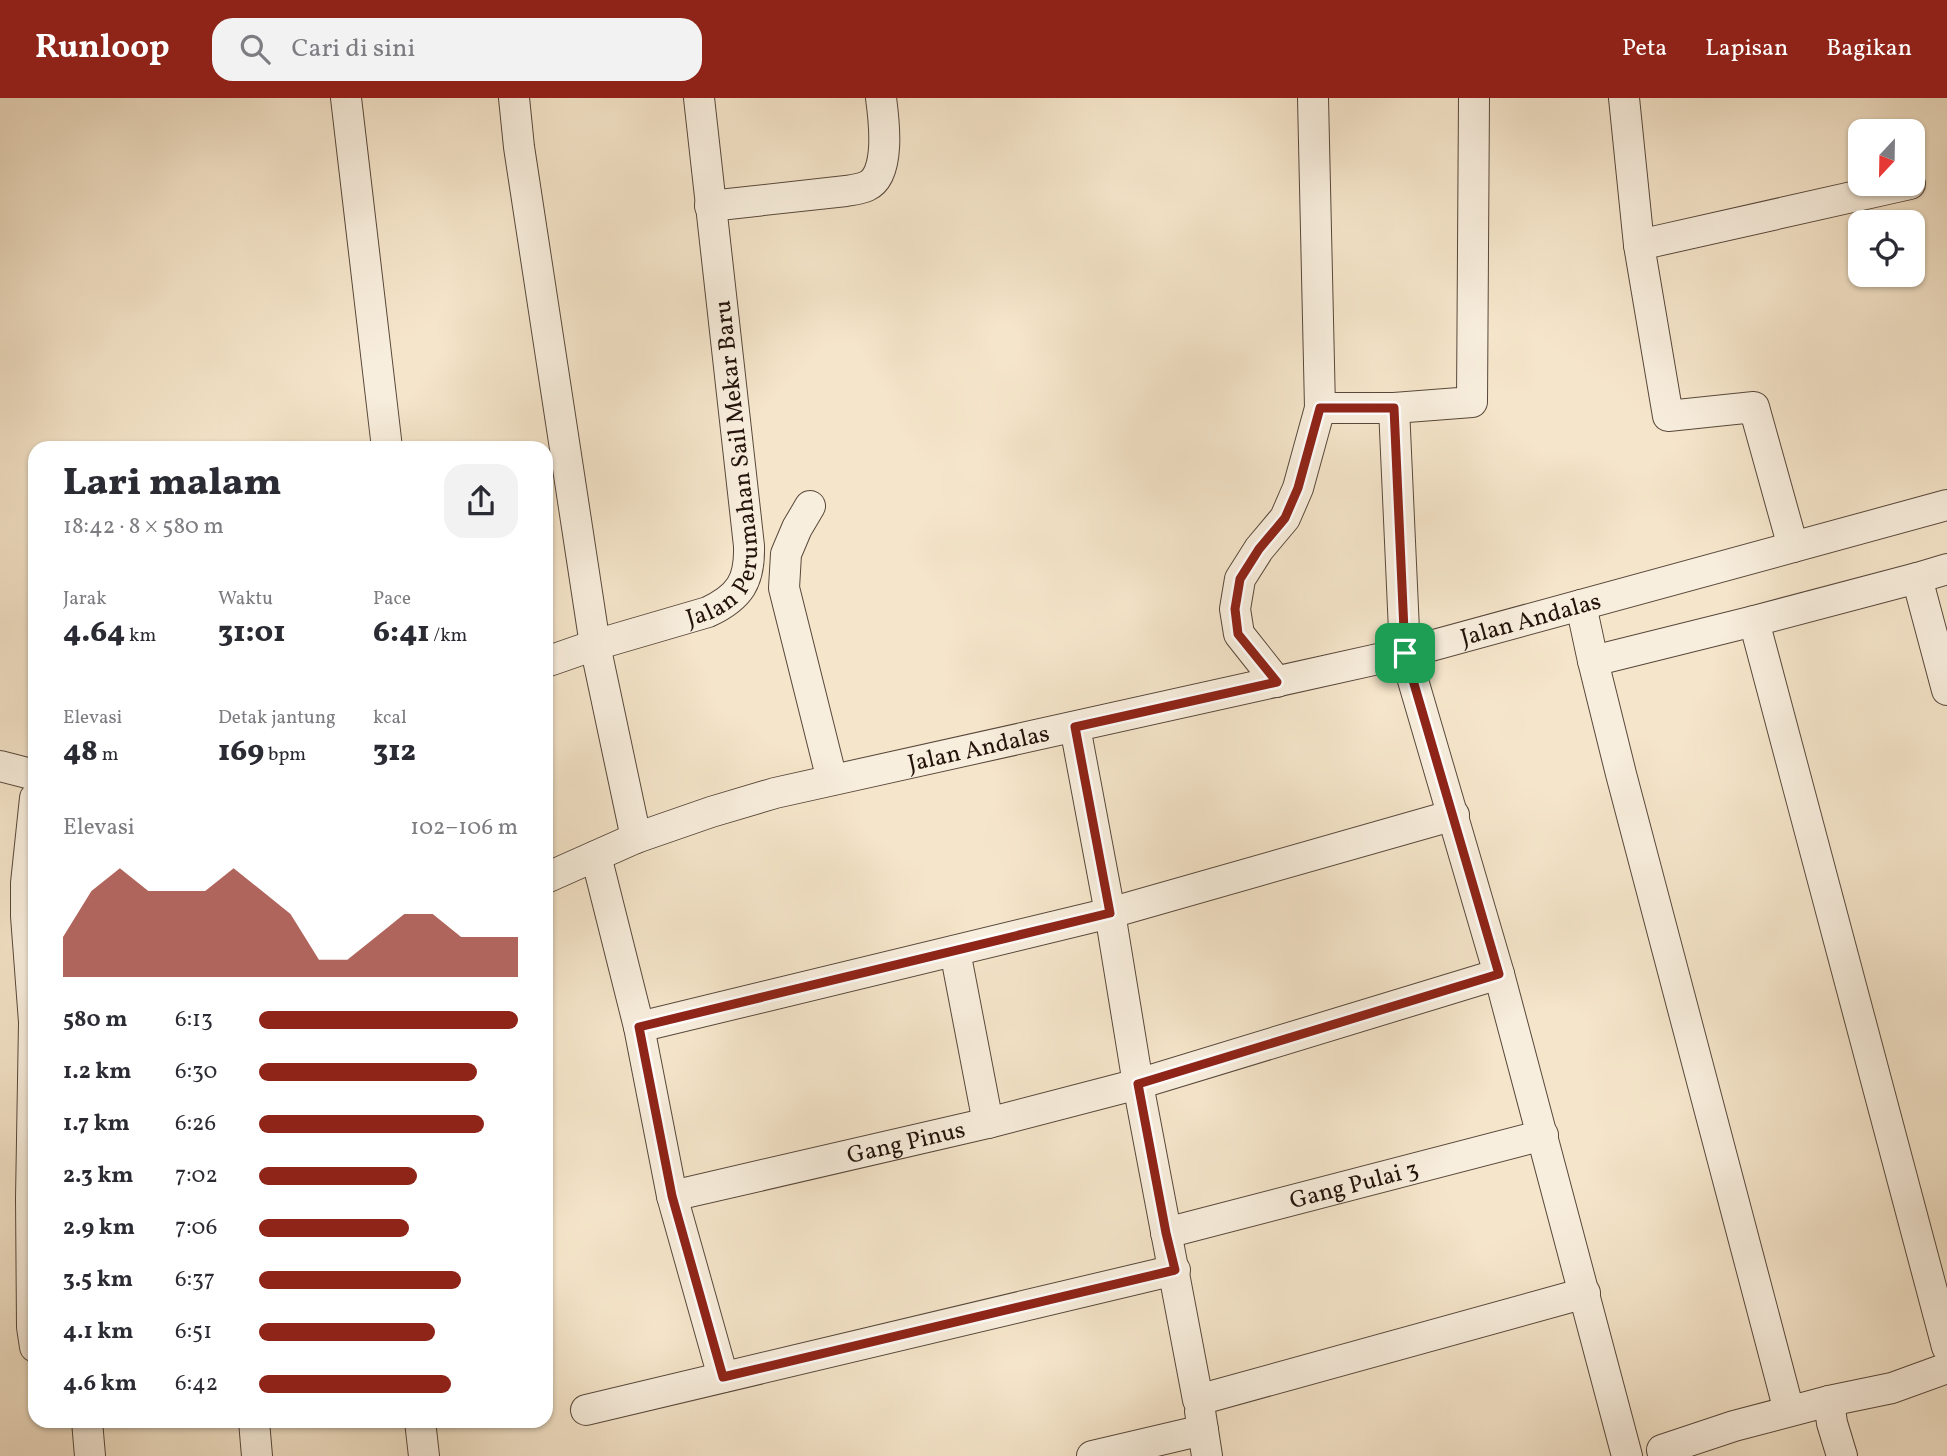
<!DOCTYPE html>
<html lang="id">
<head>
<meta charset="utf-8">
<style>
  :root { --surface:#fff; --page:#f2f2f3; --text:#2b2b33; --muted:#7c7c81; --accent:#8f2418 }
  body { margin:0; font-family:Vollkorn,serif; background:var(--page); color:var(--text); height:100vh; display:flex; flex-direction:column; font-size:26px; white-space:nowrap }
  * { box-sizing:border-box; margin:0 }
  p { font-size:23px; color:var(--muted) }
  .icon { flex:none; width:38px; height:38px; fill:none; stroke:currentColor; stroke-width:2; stroke-linecap:round; stroke-linejoin:round }
  .map { position:relative; flex:1; overflow:hidden }
  .details { position:absolute; left:28px; top:343px; width:525px; height:987px; display:flex; flex-direction:column; background:var(--surface); border-radius:21px; box-shadow:0 2px 5px #0004 }
  .details>* { flex:none }
  .needle { width:46px; rotate:202deg }
  .fabs { position:absolute; left:1848px; top:21px; display:grid; gap:14px }
  .fabs a { display:grid; place-items:center; width:77px; height:77px; border-radius:14px; background:var(--surface); box-shadow:0 2px 5px #0004; font-size:35px }
  .pin { position:absolute; display:grid; place-items:center; width:60px; height:60px; color:#fff; margin:-30px; border-radius:14px; box-shadow:0 4px 10px #0006 }
  .round { display:grid; place-items:center; flex:none; width:74px; height:74px; border-radius:21px; background:var(--page) }
  .head { display:flex; align-items:center; justify-content:space-between; height:119px; padding:0 35px }
  h1 { font-size:38px; font-weight:800; line-height:52px }
  .stats { display:grid; grid-template-columns:repeat(3,1fr); gap:10px; height:119px; padding:7px 35px }
  .stats div { display:grid; align-content:center }
  .stats b { font-size:30px; font-weight:800 }
  .stats small { font-size:19px; font-weight:400 }
  .stats p { font-size:19px }
  .chart { height:196px; padding:14px 35px }
  .chart p { display:flex; justify-content:space-between }
  .chart svg { width:100%; height:126px; margin-top:7px; fill:var(--accent); opacity:.7 }
  ul { padding:0 35px; list-style:none; font-size:23px }
  li { display:grid; grid-template-columns:112px 84px 1fr; align-items:center; height:52px }
  li i { height:18px; border-radius:9px; background:var(--accent) }
  header { display:flex; align-items:center; gap:42px; box-sizing:border-box; height:98px; padding:0 35px; background:var(--accent); color:#fff }
  header strong { font-size:33px }
  nav { display:flex; gap:38px; margin-inline-start:auto; font-size:24px }
  .search { width:490px; height:63px; background:var(--page); display:flex; align-items:center; gap:18px; box-sizing:border-box; padding:0 24px; border-radius:21px; color:var(--muted); font-size:26px }
  .map>svg:first-child { display:block }
</style>
</head>
<body>
<header>
<strong>Runloop</strong>
<div class="search"><svg class="icon" aria-label="search" viewBox="0 0 24 24"><circle cx="10" cy="10" r="6"/><path d="M15 15l6 6"/></svg>Cari di sini</div>
<nav><a>Peta</a><a>Lapisan</a><a>Bagikan</a></nav>
</header>
<div class="map">
<svg width="1947" height="1358" viewBox="0 0 1947 1358">
  <rect width="100%" height="100%" fill="#f5e5ca"/>
  <filter id="stains"><feTurbulence type="fractalNoise" baseFrequency=".00286" numOctaves="4"/><feColorMatrix values="0 0 0 0 .2 0 0 0 0 .09 0 0 0 0 .02 0 0 0 .5 -.17"/></filter>
  <radialGradient id="worn" r=".72"><stop offset=".6" stop-color="#630" stop-opacity="0"/><stop offset="1" stop-color="#630" stop-opacity=".3"/></radialGradient>
  <g fill="none" stroke-linecap="round" stroke-linejoin="round">
    <defs>
      <g id="minor">
        <path d="M346,0l41,350"/>
        <path d="M514,0l5,49 76,498 41,193"/>
        <path d="M1313,0l7,310h74l11,245 94,321 128,482"/>
        <path d="M1624,0l15,147"/>
        <path d="M710,108l136,-15c6,-1 15,-2 21,-5 24,-11 17,-66 14,-88"/>
        <path d="M1394,310l78,-6 2,-304"/>
        <path d="M810,408l-13,22 -11,26 -2,34 48,192"/>
        <path d="M1793,449l-39,-140 -86,9 -29,-171 271,-61"/>
        <path d="M1947,471l-30,9 30,112"/>
        <path d="M1581,507l12,56"/>
        <path d="M1754,523l193,726"/>
        <path id="s1" d="M546,564l49,-17 113,-33c32,-15 42,-31 41,-66l-50,-448"/>
        <path d="M1277,584l-38,-48 -4,-25 5,-30 19,-30 26,-31 13,-30 22,-80"/>
        <path d="M1075,629l35,186 28,171 60,316 387,-107"/>
        <path d="M0,668l35,9"/>
        <path d="M35,700l-9,85v33l8,106 -3,176 1,129 3,20"/>
        <path d="M596,758l43,171 33,169 51,181"/>
        <path id="s2" d="M546,780l90,-40 75,-26 64,-19 630,-140 542,-148"/>
        <path d="M955,853l33,172"/>
        <path d="M639,929l471,-114 344,-98"/>
        <path id="s3" d="M672,1098l316,-73 150,-39 361,-110"/>
        <path id="s4" d="M1166,1135l377,-98"/>
        <path d="M1829,1303l63,-13 55,-20"/>
        <path d="M586,1312l589,-140"/>
        <path d="M1200,1313l7,45"/>
        <path d="M1789,1313l-168,-637 -28,-113 161,-40 163,-43"/>
        <path d="M87,1323l3,35"/>
        <path d="M254,1323l3,35"/>
        <path d="M420,1323l4,35"/>
        <path d="M1092,1358l111,-26"/>
        <path d="M1664,1358l-2,-6 72,-24 95,-25 3,22 10,33"/>
      </g>
    </defs>
    <use href="#minor" stroke="#58483b" stroke-width="32"/>
    <use href="#minor" stroke="#f8eedd" stroke-width="30"/>
  </g>
  <g fill="none" stroke-linecap="round" stroke-linejoin="round">
    <defs>
      <path id="route" d="M1320,310h74l11,245 94,321 -361,110 28,149 9,37 -452,107 -51,-181 -33,-169 471,-114 -35,-186 202,-45 -39,-48 -3,-25 5,-30 19,-30 26,-31 13,-30z"/>
    </defs>
    <use href="#route" stroke="#fff" stroke-width="14"/>
    <use href="#route" stroke="#8f2418" stroke-width="9"/>
  </g>
  <g text-anchor="middle" stroke-width="7" stroke-linejoin="round" paint-order="stroke">
    <g font-size="24" fill="#23130b" stroke="#f8eedd">
      <text dy="8" stroke="none"><textPath href="#s1" startOffset="324">Jalan Perumahan Sail Mekar Baru</textPath></text>
      <text dy="8" stroke="none"><textPath href="#s2" startOffset="1020">Jalan Andalas</textPath></text>
      <text dy="8" stroke="none"><textPath href="#s2" startOffset="453">Jalan Andalas</textPath></text>
      <text dy="8" stroke="none"><textPath href="#s3" startOffset="240">Gang Pinus</textPath></text>
      <text dy="8" stroke="none"><textPath href="#s4" startOffset="194">Gang Pulai 3</textPath></text>
    </g>
  </g>
  <rect width="100%" height="100%" filter="url(#stains)"/>
  <rect width="100%" height="100%" fill="url(#worn)"/>
</svg>
<div class="fabs">
<a><svg class="needle" viewBox="-14 -14 28 28"><path d="M0-13l5 13h-10z" fill="#e53935"/><path d="M0 13l5-13h-10z" fill="#7c7c81"/></svg></a>
<a><svg class="icon" aria-label="locate" viewBox="0 0 24 24"><circle cx="12" cy="12" r="6"/><path d="M12 2v4M12 18v4M2 12h4M18 12h4"/></svg></a>
</div>
<div class="pin" style="left:1405px;top:555px;background:#1e9e55"><svg class="icon" aria-label="arrive" viewBox="0 0 24 24"><path d="M6 21V4h12l-3 4 3 4H6"/></svg></div>
<section class="details">
<div class="head"><div><h1>Lari malam</h1><p>18:42 · 8 × 580 m</p></div><a class="round"><svg class="icon" aria-label="share" viewBox="0 0 24 24"><path d="M12 15V3M7 8l5-5 5 5M5 13v7h14v-7"/></svg></a></div>
<div class="stats">
<div><p>Jarak</p><b>4.64<small> km</small></b></div>
<div><p>Waktu</p><b>31:01</b></div>
<div><p>Pace</p><b>6:41<small> /km</small></b></div>
</div>
<div class="stats">
<div><p>Elevasi</p><b>48<small> m</small></b></div>
<div><p>Detak jantung</p><b>169<small> bpm</small></b></div>
<div><p>kcal</p><b>312</b></div>
</div>
<div class="chart"><p><span>Elevasi</span>102–106 m</p>
<svg viewBox="0 0 160 44" preserveAspectRatio="none"><path d="M0 44V30L10 14L20 6L30 14L40 14L50 14L60 6L70 14L80 22L90 38L100 38L110 30L120 22L130 22L140 30L150 30L160 30V44z"/></svg>
</div>
<ul>
<li><b>580 m</b>6:13<i style="width:100%"></i></li>
<li><b>1.2 km</b>6:30<i style="width:84%"></i></li>
<li><b>1.7 km</b>6:26<i style="width:87%"></i></li>
<li><b>2.3 km</b>7:02<i style="width:61%"></i></li>
<li><b>2.9 km</b>7:06<i style="width:58%"></i></li>
<li><b>3.5 km</b>6:37<i style="width:78%"></i></li>
<li><b>4.1 km</b>6:51<i style="width:68%"></i></li>
<li><b>4.6 km</b>6:42<i style="width:74%"></i></li>
</ul>
</section>
</div>
</body>
</html>
